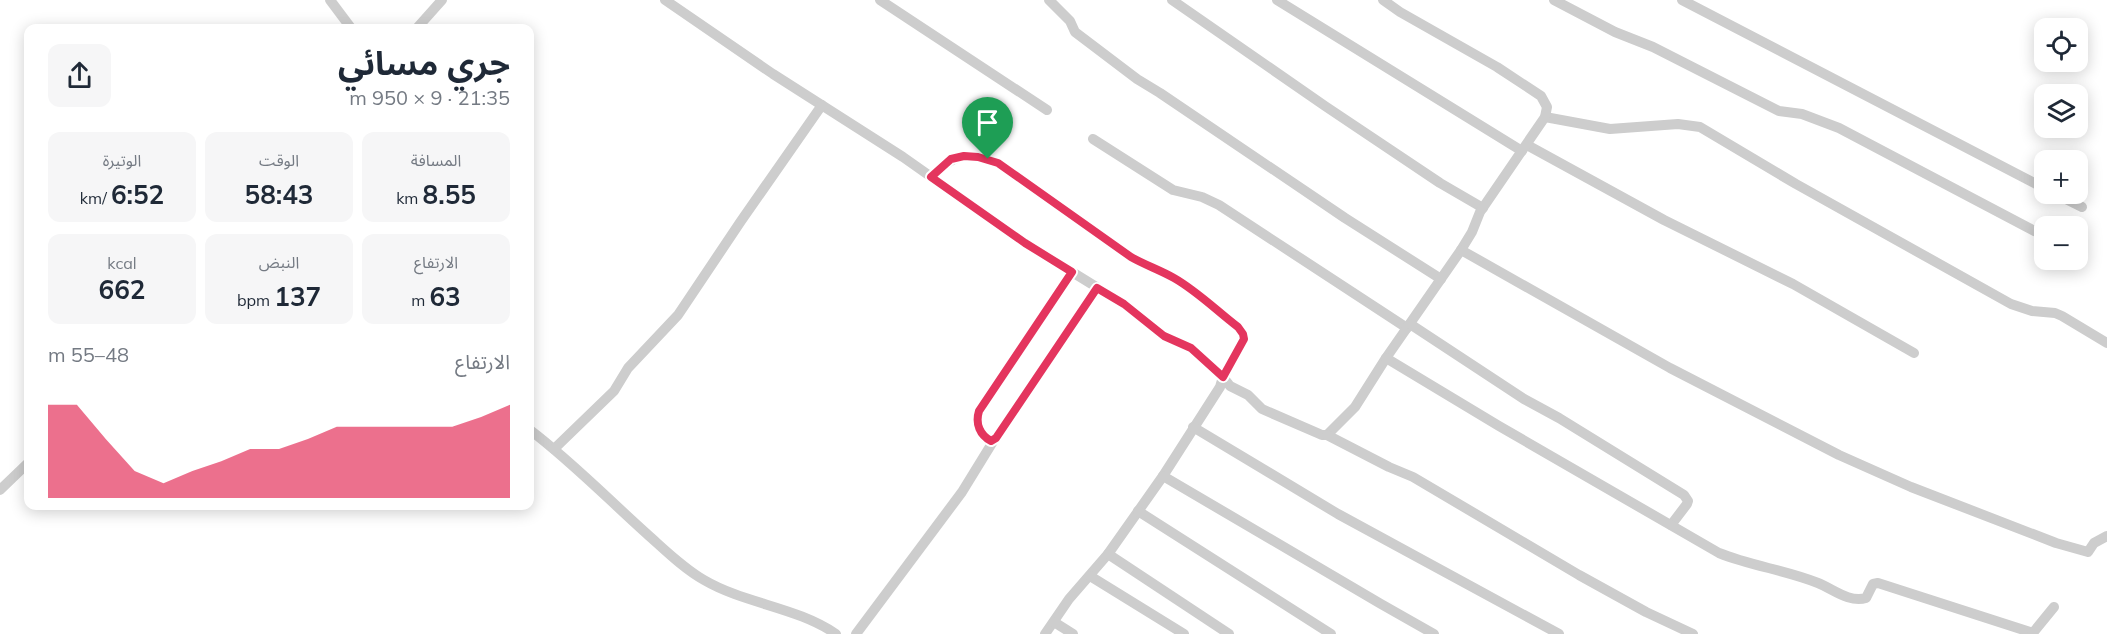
<!DOCTYPE html>
<html lang="ar">
<head>
<meta charset="utf-8">
<style>
  :root { --surface:#fff; --page:#f6f6f7; --text:#1f2937; --muted:#747a83; --accent:#e4355e }
  body { margin:0; font-family:Mulish,"Noto Sans Arabic",sans-serif; background:var(--page); color:var(--text); direction:rtl; height:100vh; display:flex; flex-direction:column; font-size:22px; white-space:nowrap }
  * { box-sizing:border-box; margin:0 }
  p { font-size:20px; color:var(--muted) }
  .icon { flex:none; width:33px; height:33px; fill:none; stroke:currentColor; stroke-width:2; stroke-linecap:round; stroke-linejoin:round }
  .map { position:relative; flex:1; overflow:hidden; direction:ltr }
  .panel { position:absolute; left:24px; top:24px; width:510px; height:486px; display:flex; flex-direction:column; background:var(--surface); border-radius:12px; box-shadow:0 3px 15px #0003; direction:rtl }
  .panel>* { flex:none }
  .controls { position:absolute; left:2034px; top:18px; display:grid; gap:12px }
  .controls a { display:grid; place-items:center; width:54px; height:54px; border-radius:12px; background:var(--surface); box-shadow:0 3px 15px #0003; font-size:30px }
  .pin { position:absolute; display:grid; place-items:center; width:51px; height:51px; color:#fff; margin:-62px -26px; border-radius:50% 50% 50% 0; rotate:-45deg; box-shadow:0 0 6px #0007 }
  .pin .icon { rotate:45deg }
  .round { display:grid; place-items:center; flex:none; width:63px; height:63px; border-radius:12px; background:var(--page) }
  .overview { display:flex; align-items:center; justify-content:space-between; height:102px; padding:0 24px }
  h1 { font-size:33px; font-weight:700; line-height:45px }
  .figures { display:grid; grid-template-columns:repeat(3,1fr); gap:9px; height:102px; padding:6px 24px }
  .figures div { display:grid; align-content:center; border-radius:12px; background:var(--page); text-align:center }
  .figures b { font-size:26px; font-weight:700 }
  .figures small { font-size:16px; font-weight:400 }
  .figures p { font-size:16px }
  .chart { height:168px; padding:12px 24px }
  .chart p { display:flex; justify-content:space-between }
  .chart svg { width:100%; height:108px; margin-top:6px; fill:var(--accent); opacity:.7 }
  .map>svg:first-child { display:block }
</style>
</head>
<body>
<div class="map">
<svg width="2107" height="634" viewBox="0 0 2107 634">
  <rect width="100%" height="100%" fill="#fff"/>
  <g fill="none" stroke-linecap="round" stroke-linejoin="round">
    <g stroke="#cdcdcd" stroke-width="10">
      <path d="M330,0l21,28"/>
      <path d="M665,0l108,74 130,83 122,86 99,61 40,32 27,12 32,29 -3,10 -57,89 -55,78 -39,45 -24,35"/>
      <path d="M880,0l167,110"/>
      <path d="M1049,0l21,21 5,11 62,47 23,14 185,125 96,61"/>
      <path d="M1172,0l153,106 115,77 43,25"/>
      <path d="M1277,0l245,151"/>
      <path d="M1554,0l61,32 38,15 126,64 23,3 37,14 205,108"/>
      <path d="M1682,0l362,188"/>
      <path d="M417,28l25,-28"/>
      <path d="M1545,117l65,12 68,-5 22,3 96,57 215,120 21,7 23,2 7,3 45,27"/>
      <path d="M1093,139l80,51 29,7 17,8 188,123"/>
      <path d="M1527,145l137,75 129,64 121,69"/>
      <path d="M931,177c24,-24 35,-26 67,-14l133,94 42,20 20,14 45,36 5,7 1,5 -21,38 7,9 18,9 14,14 60,26h5l28,-28 31,-49 75,-108 11,-18 8,-20 65,-95 2,-10 -6,-11 -44,-29 -97,-55 -17,-12"/>
      <path d="M2056,194l26,13"/>
      <path d="M1461,250l209,118 169,87 72,32 145,56 32,9 6,-9 13,-7"/>
      <path d="M1072,272l-93,139c-4,13 1,22 10,29l7,-2 101,-150"/>
      <path d="M1410,324l114,75 35,19 125,77 4,6 -1,3 -16,21"/>
      <path d="M1386,358l113,68 220,127c32,13 67,17 99,30 15,6 31,20 48,15l7,-14 5,-1 155,50"/>
      <path d="M1193,427l145,87 221,120"/>
      <path d="M530,430c41,31 78,69 117,104 18,16 36,34 57,46 41,24 93,27 132,54"/>
      <path d="M1327,435l62,32 24,10 166,98 67,37 47,22"/>
      <path d="M554,449l60,-58 14,-23 50,-53 63,-94 81,-116"/>
      <path d="M1163,476l218,128 53,30"/>
      <path d="M0,490l28,-27"/>
      <path d="M1138,511l193,123"/>
      <path d="M1108,554l121,80"/>
      <path d="M1090,576l94,58"/>
      <path d="M1054,622l19,12"/>
      <path d="M856,634l106,-142 32,-52"/>
      <path d="M2032,634l22,-27"/>
    </g>
  </g>
  <g fill="none" stroke-linecap="round" stroke-linejoin="round">
    <defs>
      <path id="route" d="M964,156l14,1 20,6 133,94c14,8 29,13 43,21 23,13 43,33 64,49l5,7 1,5 -21,38 -32,-29 -27,-12 -40,-32 -27,-16 -101,150 -5,3c-11,-6 -16,-17 -12,-30l93,-139 -47,-29 -94,-66 20,-18z"/>
    </defs>
    <use href="#route" stroke="#fff" stroke-width="12"/>
    <use href="#route" stroke="#e4355e" stroke-width="8"/>
  </g>
</svg>
<div class="controls">
<a><svg class="icon" aria-label="locate" viewBox="0 0 24 24"><circle cx="12" cy="12" r="6"/><path d="M12 2v4M12 18v4M2 12h4M18 12h4"/></svg></a>
<a><svg class="icon" aria-label="layers" viewBox="0 0 24 24"><path d="M12 4l9 5-9 5-9-5zM3 14l9 5 9-5"/></svg></a>
<a>+</a>
<a>−</a>
</div>
<div class="pin" style="left:988px;top:159px;background:#1e9e55"><svg class="icon" aria-label="arrive" viewBox="0 0 24 24"><path d="M6 21V4h12l-3 4 3 4H6"/></svg></div>
<section class="panel">
<div class="overview"><div><h1>جري مسائي</h1><p>21:35 · 9 × 950 m</p></div><a class="round"><svg class="icon" aria-label="share" viewBox="0 0 24 24"><path d="M12 15V3M7 8l5-5 5 5M5 13v7h14v-7"/></svg></a></div>
<div class="figures">
<div><p>المسافة</p><b>8.55<small> km</small></b></div>
<div><p>الوقت</p><b>58:43</b></div>
<div><p>الوتيرة</p><b>6:52<small> /km</small></b></div>
</div>
<div class="figures">
<div><p>الارتفاع</p><b>63<small> m</small></b></div>
<div><p>النبض</p><b>137<small> bpm</small></b></div>
<div><p>kcal</p><b>662</b></div>
</div>
<div class="chart"><p><span>الارتفاع</span>48–55 m</p>
<svg viewBox="0 0 160 44" preserveAspectRatio="none"><path d="M0 44V6L10 6L20 20L30 33L40 38L50 33L60 29L70 24L80 24L90 20L100 15L110 15L120 15L130 15L140 15L150 11L160 6V44z"/></svg>
</div>
</section>
</div>
</body>
</html>
